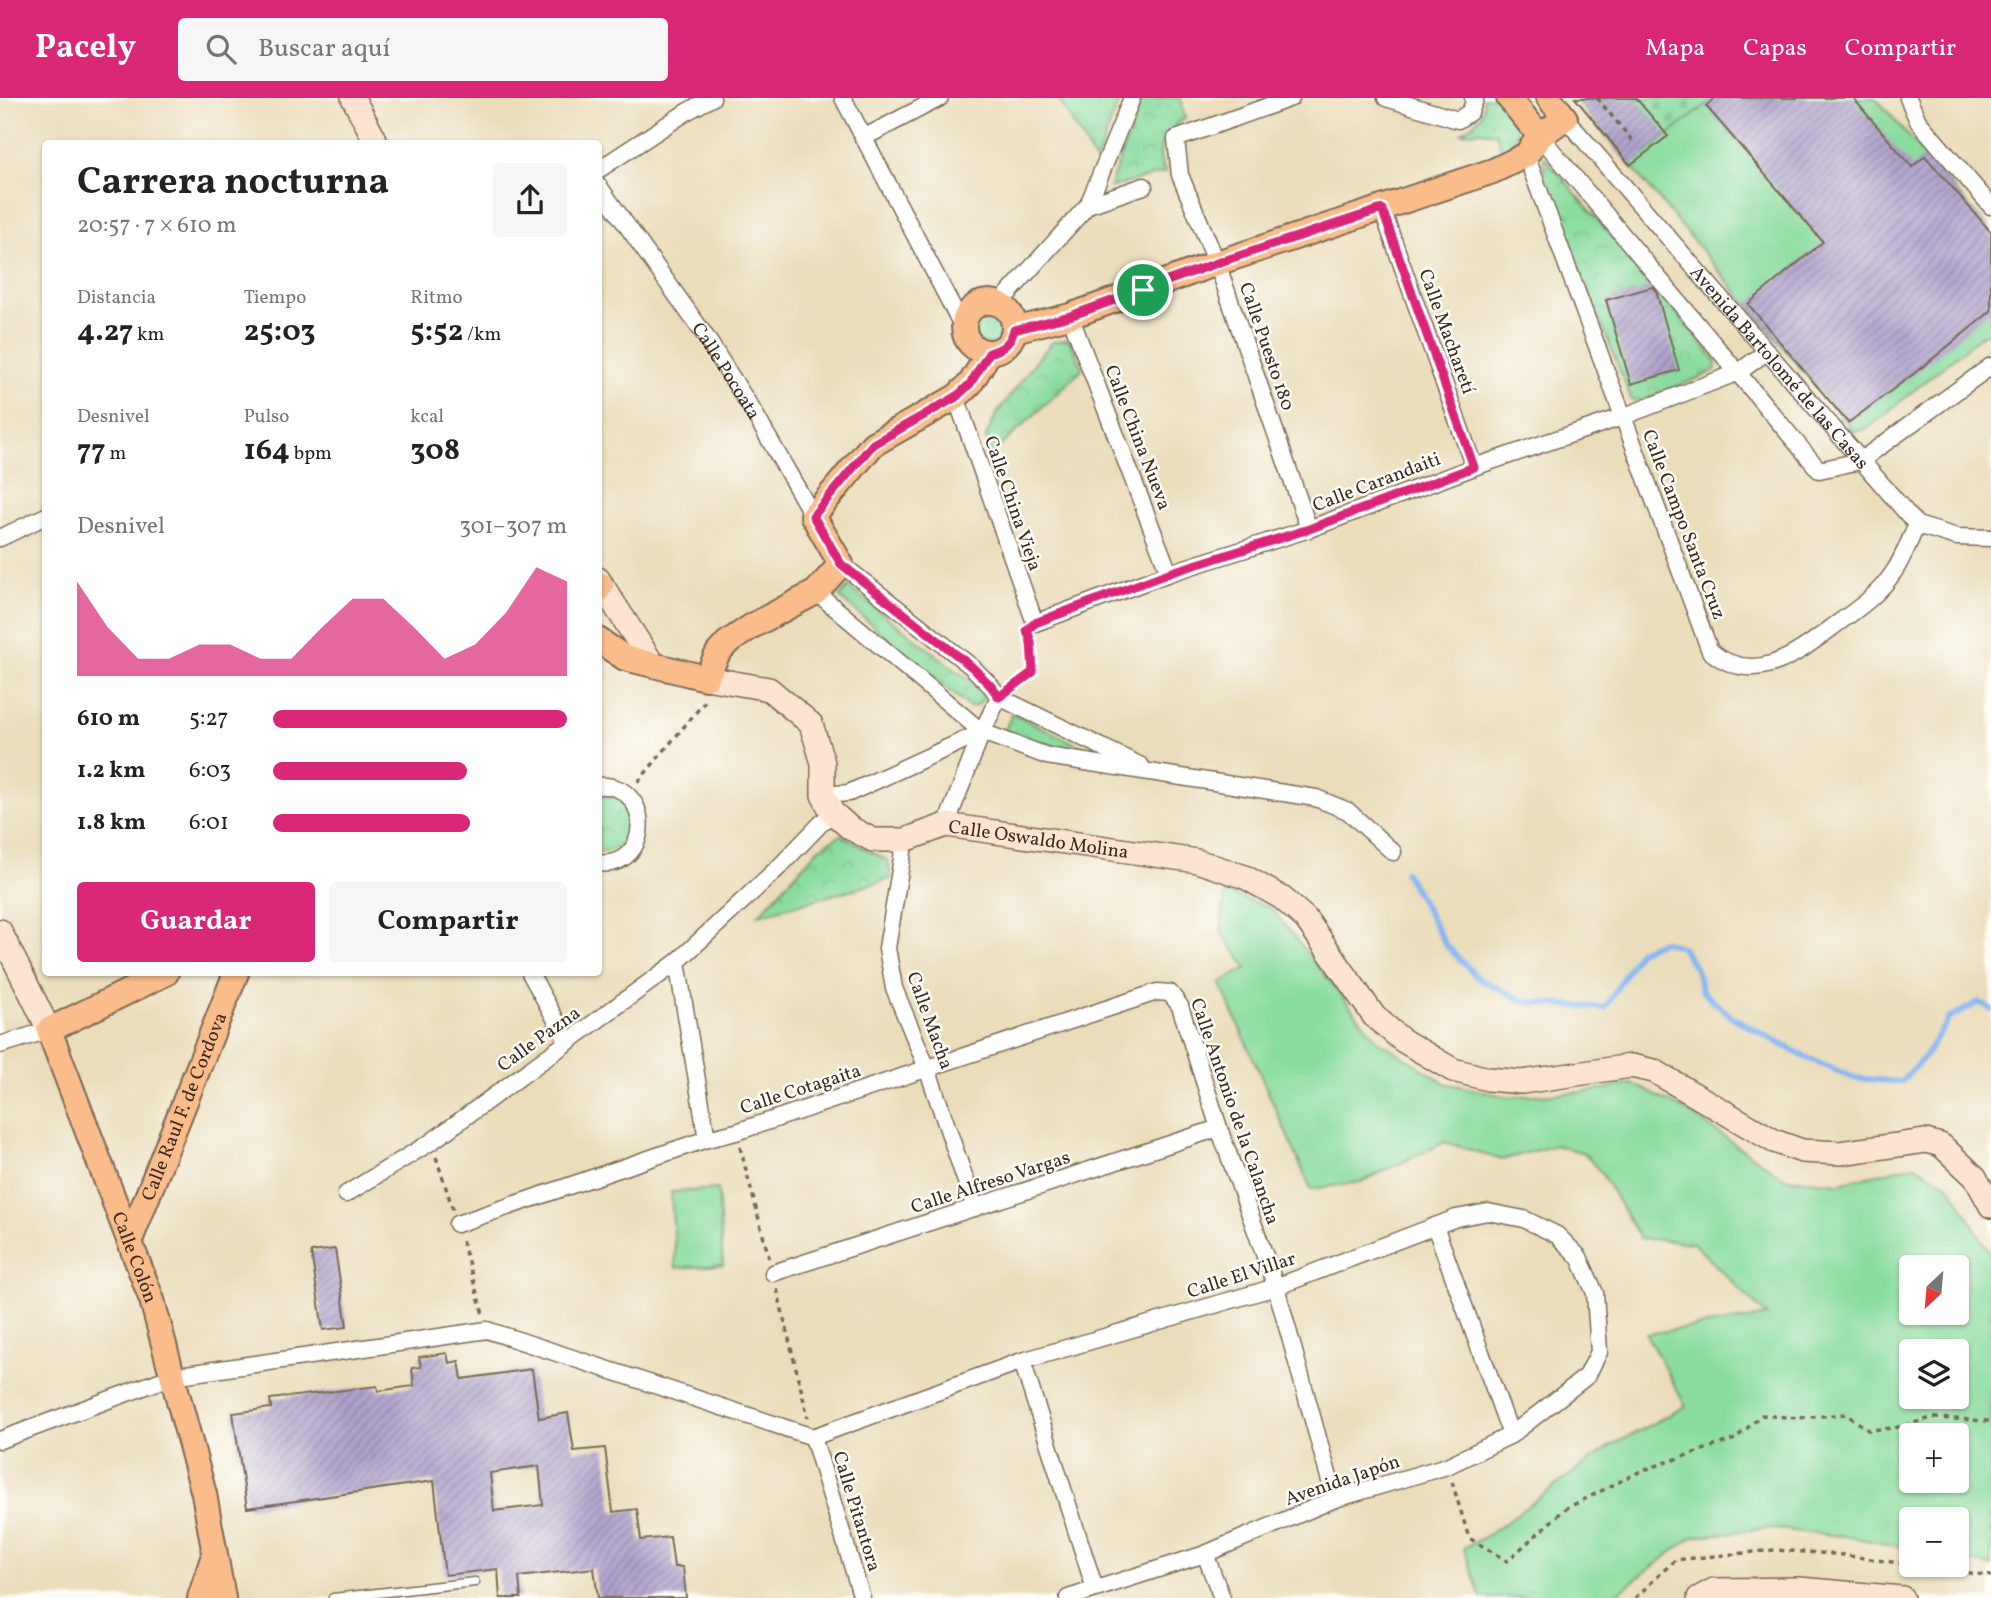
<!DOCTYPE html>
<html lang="es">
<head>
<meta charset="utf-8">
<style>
  :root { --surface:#fff; --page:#f6f6f6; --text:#222; --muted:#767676; --accent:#db2777 }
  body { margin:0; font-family:Vollkorn,serif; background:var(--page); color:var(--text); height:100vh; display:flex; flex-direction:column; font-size:26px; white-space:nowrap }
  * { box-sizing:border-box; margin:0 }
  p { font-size:23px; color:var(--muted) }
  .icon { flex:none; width:38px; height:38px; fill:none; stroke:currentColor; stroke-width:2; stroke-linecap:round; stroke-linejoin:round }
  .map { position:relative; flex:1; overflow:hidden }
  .side { position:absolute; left:42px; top:42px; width:560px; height:836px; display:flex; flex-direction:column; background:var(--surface); border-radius:7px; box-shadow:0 2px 5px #0004 }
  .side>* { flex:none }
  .needle { width:46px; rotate:206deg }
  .tools { position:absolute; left:1899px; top:1157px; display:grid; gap:14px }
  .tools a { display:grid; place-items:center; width:70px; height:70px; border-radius:7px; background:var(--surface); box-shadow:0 2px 5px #0004; font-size:35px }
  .pin { position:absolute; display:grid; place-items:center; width:60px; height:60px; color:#fff; margin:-30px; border:4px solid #fff; border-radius:50%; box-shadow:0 2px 7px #0007 }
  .round { display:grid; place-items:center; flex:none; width:74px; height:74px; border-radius:7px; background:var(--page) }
  .summary { display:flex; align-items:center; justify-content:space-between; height:119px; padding:0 35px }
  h1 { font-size:38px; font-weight:700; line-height:52px }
  .stats { display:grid; grid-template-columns:repeat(3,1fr); gap:10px; height:119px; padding:7px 35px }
  .stats div { display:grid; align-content:center }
  .stats b { font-size:30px; font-weight:700 }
  .stats small { font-size:19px; font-weight:400 }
  .stats p { font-size:19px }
  .chart { height:196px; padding:14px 35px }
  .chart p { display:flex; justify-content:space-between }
  .chart svg { width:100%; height:126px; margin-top:7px; fill:var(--accent); opacity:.7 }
  .action { display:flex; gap:14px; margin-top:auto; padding:14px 35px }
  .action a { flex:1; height:80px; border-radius:7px; background:var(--accent); color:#fff; font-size:28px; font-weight:700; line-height:80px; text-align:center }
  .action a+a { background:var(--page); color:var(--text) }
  ul { padding:0 35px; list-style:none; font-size:23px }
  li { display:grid; grid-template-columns:112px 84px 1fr; align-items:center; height:52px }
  li i { height:18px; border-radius:9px; background:var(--accent) }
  header { display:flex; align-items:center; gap:42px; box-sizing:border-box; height:98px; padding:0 35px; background:var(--accent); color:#fff }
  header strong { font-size:33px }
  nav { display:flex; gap:38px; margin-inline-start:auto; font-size:24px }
  .search { width:490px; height:63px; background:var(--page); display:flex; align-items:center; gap:18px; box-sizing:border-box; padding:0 24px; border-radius:7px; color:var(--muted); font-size:26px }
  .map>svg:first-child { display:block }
</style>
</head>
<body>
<header>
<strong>Pacely</strong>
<div class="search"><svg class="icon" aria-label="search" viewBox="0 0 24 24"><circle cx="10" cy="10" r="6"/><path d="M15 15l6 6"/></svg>Buscar aquí</div>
<nav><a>Mapa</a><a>Capas</a><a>Compartir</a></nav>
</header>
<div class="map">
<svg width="1991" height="1500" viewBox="0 0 1991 1500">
  <defs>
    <pattern id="cemetery-stones" width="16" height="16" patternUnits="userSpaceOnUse" patternTransform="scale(1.75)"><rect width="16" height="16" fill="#89dc9e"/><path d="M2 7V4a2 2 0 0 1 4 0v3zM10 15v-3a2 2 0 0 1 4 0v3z" fill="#77bd88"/></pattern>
    <pattern id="park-crowns" width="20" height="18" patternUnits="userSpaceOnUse" patternTransform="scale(1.75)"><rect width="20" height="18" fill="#89dc9e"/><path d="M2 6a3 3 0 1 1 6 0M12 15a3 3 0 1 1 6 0" fill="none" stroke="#77bd88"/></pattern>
    <pattern id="building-hatch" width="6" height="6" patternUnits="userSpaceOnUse" patternTransform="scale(1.75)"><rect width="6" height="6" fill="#aea1cc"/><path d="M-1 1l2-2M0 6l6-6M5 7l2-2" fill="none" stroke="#8f83a5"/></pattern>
  </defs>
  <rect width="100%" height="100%" fill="#fdfcf7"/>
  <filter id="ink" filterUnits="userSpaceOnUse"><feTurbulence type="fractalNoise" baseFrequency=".0143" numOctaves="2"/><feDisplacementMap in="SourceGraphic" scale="14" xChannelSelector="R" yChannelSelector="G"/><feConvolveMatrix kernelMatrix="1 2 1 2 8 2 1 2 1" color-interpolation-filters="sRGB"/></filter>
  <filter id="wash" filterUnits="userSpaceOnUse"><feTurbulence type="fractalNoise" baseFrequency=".00686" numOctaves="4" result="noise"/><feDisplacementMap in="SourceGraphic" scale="28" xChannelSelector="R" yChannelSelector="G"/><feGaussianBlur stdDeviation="1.57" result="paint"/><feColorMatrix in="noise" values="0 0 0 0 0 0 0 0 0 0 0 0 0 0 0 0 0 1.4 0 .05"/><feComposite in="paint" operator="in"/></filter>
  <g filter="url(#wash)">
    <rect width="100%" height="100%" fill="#ebddba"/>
    <g fill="#89dc9e" stroke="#62835e" stroke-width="2" fill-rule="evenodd">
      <path d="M1715,0h161l115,134v100l-8,2 -115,94 -14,4 -224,-267z"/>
      <path d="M1225,794l46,16 106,132 68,43 63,14 75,-5 50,-8 50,25 102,69 55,5 75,-18 35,21 41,69v311l-34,-7 -1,-40h-45v30l-55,-11 -89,-10 -75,9 -81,61h-130l-17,-50 24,-13 119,-87 79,-42 -40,-72 121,-18 -74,-73 -53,-5 -40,-67 -16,-18 -29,-8 -53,15 -57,-18 -84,40 -50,7 -91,-206 27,-15 -26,-36zM1911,1169h45v45h-45zM1956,1253v45h-45v-45zM1911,1337h45v45h-45z"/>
      <path d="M718,1091l5,76 -47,3 -5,-76z"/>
    </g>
    <path fill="url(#cemetery-stones)" stroke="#62835e" stroke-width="2" d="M1575,0h140l-85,67z"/>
    <g fill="url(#park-crowns)" stroke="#62835e" stroke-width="2">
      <path d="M1058,0h62l-24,64z"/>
      <path d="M1143,0h38l4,20c-19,13 -34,30 -19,54l-57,16z"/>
      <path d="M1483,0h14c17,21 31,36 6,58l-7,-23 -16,-2 -19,2c13,-9 26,-17 22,-35z"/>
      <path d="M1544,58l172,204 -1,11 -69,28 -14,2 -89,-224z"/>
      <circle cx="989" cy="230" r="16"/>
      <path d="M1069,241l14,30 -93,87 -4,-19 10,-22 43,-58 14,-15z"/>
      <path d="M848,489l134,103 1,9 -5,6 -9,2 -130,-110z"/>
      <path d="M1012,615l72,35 1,3 -2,2 -79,-20z"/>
      <path d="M598,695c44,4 43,58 1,59z"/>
      <path d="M841,737l47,26 3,18 -132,36 60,-67z"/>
    </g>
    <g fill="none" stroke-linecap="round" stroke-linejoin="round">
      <path stroke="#86b6f1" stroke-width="6" d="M1405,774l41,73 33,34 47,23 79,6 34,-57 24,-10 18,6 15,22 6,22 30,26 73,40 49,21 47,4 24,-26 24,-38 30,-16 12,7"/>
    </g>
    <g id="blocks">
      <g fill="url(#building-hatch)" fill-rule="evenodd">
        <path d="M1575,0h61l32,38 -38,29z"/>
        <path d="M1715,0h138l59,69 13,-11 66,76v79l-67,55 -76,57 -100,-119 75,-62 -117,-136z"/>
        <path d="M1652,189l4,4 23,79 -48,14 -25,-84z"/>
        <path d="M335,1151l12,78 -24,3 -12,-78z"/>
        <path d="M447,1255l2,10 10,-2 3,18 70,-10 7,49 29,-5 6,38 31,-3 8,64 24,-3 4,31 29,-3 4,30h9l3,31h-88l-4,-30 -75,9 2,21h-21l-2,-29 -53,6 -11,-94 -187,27 -14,-95 38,-5 -1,-9 107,-13 1,5 36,-5 -2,-18 9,-1 -2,-10zM539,1368l4,39 -49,6 -4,-38z"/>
      </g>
    </g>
  </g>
  <g filter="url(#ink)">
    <use href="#blocks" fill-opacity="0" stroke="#796955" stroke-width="2"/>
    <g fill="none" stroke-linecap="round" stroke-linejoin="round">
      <defs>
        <path id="lane" d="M333,1500l142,-16"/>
        <g id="street">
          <path d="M843,0l121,231"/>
          <path d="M1291,0l-115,41 4,36 37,88 92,266"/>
          <path d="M1386,0l72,22 12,-8 5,-12 -2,-2"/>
          <path d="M1908,0l10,23 73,85"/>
          <path id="s1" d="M1565,20l352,407 40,12 34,1"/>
          <path d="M1540,38l279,334 41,-9 131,-95"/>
          <path d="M863,40l77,-40"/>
          <path d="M1526,57l184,496c46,38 89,1 128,-28 20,-14 41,-29 55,-50 10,-14 16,-32 24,-48"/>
          <path d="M598,72l90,-59 24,-13"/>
          <path id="s2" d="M598,87l106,149 49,77 60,105"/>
          <path d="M1088,107l56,-19"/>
          <path d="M1382,111l92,258"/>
          <path d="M999,206l89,-99 44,-107"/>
          <path d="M1070,218l99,257"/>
          <path d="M956,299l79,226 134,-50 140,-44 165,-62 148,-50 117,-45 27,-20"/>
          <path d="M0,440l46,-22"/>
          <path d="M841,466l131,103 19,19 8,11 142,69"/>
          <path d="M816,494l166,140 65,24 269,42 32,13 45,41"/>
          <path d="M598,688c57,-4 54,84 0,77"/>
          <path d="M823,697l26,-2 133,-61"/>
          <path d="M946,727l36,-93 17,-35"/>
          <path d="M905,742l-18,108 7,40 33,80 48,140"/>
          <path d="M677,864l30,177"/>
          <path d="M530,875l38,69"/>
          <path d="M0,947l49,-15"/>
          <path d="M346,1096l85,-52 246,-180 103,-96 52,-54"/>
          <path d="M457,1126l250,-85 29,-7 421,-140 13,1 10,13 39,122 57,159 59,212"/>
          <path d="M1435,1128l76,209"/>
          <path d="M773,1175l446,-145"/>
          <path d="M1022,1263l73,228"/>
          <path d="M813,1339l209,-76 254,-74 180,-69 32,-6 36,7 33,16 22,22 16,36 4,59 -12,24 -76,59 -64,31 -112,33 -130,55 -137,44"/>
          <path d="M813,1339l49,161"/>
          <path d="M0,1342l173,-64 314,-46 326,107"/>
          <path d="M1205,1456l17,44"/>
        </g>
        <g id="secondary">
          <path d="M353,0l24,46"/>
          <path d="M598,481l56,87"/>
          <path id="s3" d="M706,580l63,11 42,35 12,39v32l9,17 18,16 23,12h32l41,-15 251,36 48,16 37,21 24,21 68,97 28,24 51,30 35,9 34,3 109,-16 23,5 120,70 28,10 38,2 86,-12 15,4 34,32 16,29"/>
          <path d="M0,833l49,99"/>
          <path d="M1699,1500l15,-8 85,-1 103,9"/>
        </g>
        <g id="primary">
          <path d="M1509,0l31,38"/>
          <circle cx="989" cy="229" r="25"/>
          <path d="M1014,232l56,-14 147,-53 276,-92 33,-16 14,-19 25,-18 -16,-20"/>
          <path d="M598,492l3,-5"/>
          <path d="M598,542l27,18 81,20 12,-25 9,-10 25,-17 64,-34 25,-28 -28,-48 60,-72 83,-47 14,-13 19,-31"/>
          <path id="s4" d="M166,875l-117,57 103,270 52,194 19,104"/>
          <path id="s5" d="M130,1142l106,-267"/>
          <path d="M200,1500l14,-43"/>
        </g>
      </defs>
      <use href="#lane" stroke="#796955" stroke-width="11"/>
      <use href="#street" stroke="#796955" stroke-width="19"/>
      <use href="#secondary" stroke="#796955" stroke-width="26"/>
      <use href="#primary" stroke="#796955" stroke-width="28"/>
      <g stroke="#796955" stroke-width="3.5" stroke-dasharray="5 5" stroke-linecap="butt">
        <path d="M1597,0l38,46"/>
        <path d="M1015,587l18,-13 -3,-32"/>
        <path d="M638,684l69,-83"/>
        <path d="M740,1049l29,111"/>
        <path d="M436,1059l17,53"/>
        <path d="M462,1143l21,73"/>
        <path d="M777,1191l31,129"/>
        <path d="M1452,1384l17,56 38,23 58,-52 76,-38 94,-32 27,-24 36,3 48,-4 22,16 26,-2 38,-10 59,3"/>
        <path d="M1635,1500l40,-38 99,-10 61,4 156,22"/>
      </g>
      <use href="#lane" stroke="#fff" stroke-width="8"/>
      <use href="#street" stroke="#fff" stroke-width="16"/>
      <use href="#secondary" stroke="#fde4d0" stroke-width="23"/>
      <use href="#primary" stroke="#f9bc8a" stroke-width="24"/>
    </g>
  </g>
  <g fill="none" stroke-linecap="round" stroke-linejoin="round" filter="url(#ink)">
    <defs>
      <path id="route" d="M1382,111l92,258 -165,62 -140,44 -134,50 -8,7 4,12 2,30 -34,25 -8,-11 -19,-19 -131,-103 -28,-48 60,-72 83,-47 14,-13 19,-31c14,-4 21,-9 25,-23l56,-14 147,-53z"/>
    </defs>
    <use href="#route" stroke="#fff" stroke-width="14"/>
    <use href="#route" stroke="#db2777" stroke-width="9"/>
  </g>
  <g text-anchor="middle" stroke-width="5" stroke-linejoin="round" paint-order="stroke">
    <g font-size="19" fill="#3b2a1e" stroke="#fdfcf7">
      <text transform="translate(1448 233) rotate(70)" y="7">Calle Macharetí</text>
      <text transform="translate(1268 248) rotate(71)" y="7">Calle Puesto 180</text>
      <text dy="7" stroke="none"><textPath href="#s1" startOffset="329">Avenida Bartolomé de las Casas</textPath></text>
      <text dy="7" stroke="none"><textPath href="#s2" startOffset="226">Calle Pocoata</textPath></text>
      <text transform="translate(1139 339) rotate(69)" y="7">Calle China Nueva</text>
      <text transform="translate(1376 383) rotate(-21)" y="7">Calle Carandaiti</text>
      <text transform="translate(1014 405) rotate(71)" y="7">Calle China Vieja</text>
      <text transform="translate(1685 426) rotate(69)" y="7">Calle Campo Santa Cruz</text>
      <text dy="7" stroke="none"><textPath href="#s3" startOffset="430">Calle Oswaldo Molina</textPath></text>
      <text transform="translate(931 922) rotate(70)" y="7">Calle Macha</text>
      <text transform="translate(538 940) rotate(-36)" y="7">Calle Pazna</text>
      <text transform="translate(800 990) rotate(-18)" y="7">Calle Cotagaita</text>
      <text dy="7" stroke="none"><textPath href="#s5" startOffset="144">Calle Raul F. de Cordova</textPath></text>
      <text transform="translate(1236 1013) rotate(71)" y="7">Calle Antonio de la Calancha</text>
      <text transform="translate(990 1083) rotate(-18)" y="7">Calle Alfreso Vargas</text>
      <text dy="7" stroke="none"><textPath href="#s4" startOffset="373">Calle Colón</textPath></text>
      <text transform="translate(1241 1176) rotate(-18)" y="7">Calle El Villar</text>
      <text transform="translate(1342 1381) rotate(-19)" y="7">Avenida Japón</text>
      <text transform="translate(858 1413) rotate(73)" y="7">Calle Pitantora</text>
    </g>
  </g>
</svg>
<div class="tools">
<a><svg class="needle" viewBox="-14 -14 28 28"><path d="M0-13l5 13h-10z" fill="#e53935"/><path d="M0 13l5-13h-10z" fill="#767676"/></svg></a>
<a><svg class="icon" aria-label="layers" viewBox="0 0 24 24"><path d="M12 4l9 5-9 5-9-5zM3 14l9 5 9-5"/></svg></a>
<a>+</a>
<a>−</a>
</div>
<div class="pin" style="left:1143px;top:192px;background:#1e9e55"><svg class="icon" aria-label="arrive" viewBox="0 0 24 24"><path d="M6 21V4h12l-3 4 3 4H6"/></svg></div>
<section class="side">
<div class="summary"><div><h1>Carrera nocturna</h1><p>20:57 · 7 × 610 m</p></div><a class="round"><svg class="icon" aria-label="share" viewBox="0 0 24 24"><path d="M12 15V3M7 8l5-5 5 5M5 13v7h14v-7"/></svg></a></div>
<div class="stats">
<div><p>Distancia</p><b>4.27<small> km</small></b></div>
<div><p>Tiempo</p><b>25:03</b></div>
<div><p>Ritmo</p><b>5:52<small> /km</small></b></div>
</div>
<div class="stats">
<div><p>Desnivel</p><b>77<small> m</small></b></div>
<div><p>Pulso</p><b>164<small> bpm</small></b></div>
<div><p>kcal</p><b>308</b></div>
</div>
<div class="chart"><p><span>Desnivel</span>301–307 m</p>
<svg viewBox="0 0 160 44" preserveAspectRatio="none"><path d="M0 44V11L10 27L20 38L30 38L40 33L50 33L60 38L70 38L80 27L90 17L100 17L110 27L120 38L130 33L140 22L150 6L160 11V44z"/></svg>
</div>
<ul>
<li><b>610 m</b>5:27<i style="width:100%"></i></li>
<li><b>1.2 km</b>6:03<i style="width:66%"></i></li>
<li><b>1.8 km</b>6:01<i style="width:67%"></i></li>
</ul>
<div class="action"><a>Guardar</a><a>Compartir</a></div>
</section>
</div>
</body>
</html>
